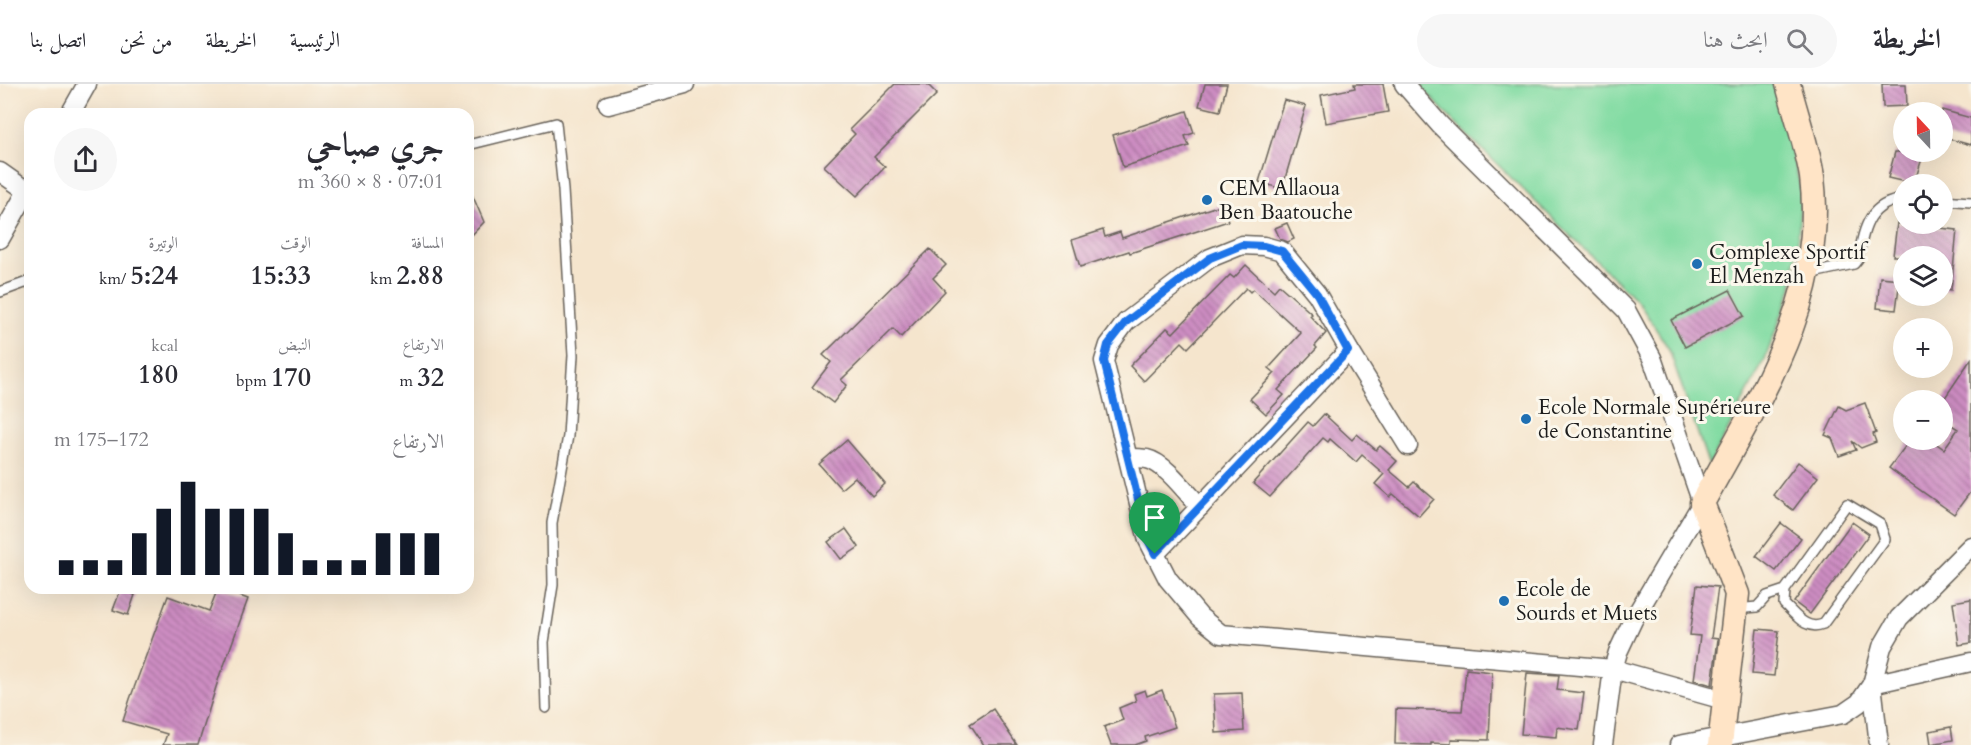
<!DOCTYPE html>
<html lang="ar">
<head>
<meta charset="utf-8">
<style>
  :root { --surface:#fff; --page:#f7f7f7; --text:#2b2b33; --muted:#7c7c81; --line:#e1e1e2; --accent:#111827 }
  body { margin:0; font-family:Cardo,Amiri,serif; background:var(--page); color:var(--text); direction:rtl; height:100vh; display:flex; flex-direction:column; font-size:22px; white-space:nowrap }
  * { box-sizing:border-box; margin:0 }
  p { font-size:20px; color:var(--muted) }
  .icon { flex:none; width:33px; height:33px; fill:none; stroke:currentColor; stroke-width:2; stroke-linecap:round; stroke-linejoin:round }
  .map { position:relative; flex:1; overflow:hidden; direction:ltr }
  .details { position:absolute; left:24px; top:24px; width:450px; height:486px; display:flex; flex-direction:column; background:var(--surface); border-radius:18px; box-shadow:0 6px 24px #0002; direction:rtl }
  .details>* { flex:none }
  .needle { width:39px; rotate:338deg }
  .tools { position:absolute; left:1893px; top:18px; display:grid; gap:12px }
  .tools a { display:grid; place-items:center; width:60px; height:60px; border-radius:50%; background:var(--surface); box-shadow:0 6px 24px #0002; font-size:30px }
  .pin { position:absolute; display:grid; place-items:center; width:51px; height:51px; color:#fff; margin:-62px -26px; border-radius:50% 50% 50% 0; rotate:-45deg; box-shadow:0 0 6px #0007 }
  .pin .icon { rotate:45deg }
  .round { display:grid; place-items:center; flex:none; width:63px; height:63px; border-radius:32px; background:var(--page) }
  .headline { display:flex; align-items:center; justify-content:space-between; height:102px; padding:0 30px }
  h1 { font-size:33px; font-weight:700; line-height:45px }
  .figures { display:grid; grid-template-columns:repeat(3,1fr); gap:9px; height:102px; padding:6px 30px }
  .figures div { display:grid; align-content:center }
  .figures b { font-size:26px; font-weight:700 }
  .figures small { font-size:16px; font-weight:400 }
  .figures p { font-size:16px }
  .chart { height:168px; padding:12px 30px }
  .chart p { display:flex; justify-content:space-between }
  .chart svg { width:100%; height:108px; margin-top:6px; stroke:var(--accent); stroke-width:6 }
  header { display:flex; align-items:center; gap:36px; box-sizing:border-box; height:84px; padding:0 30px; background:var(--surface); border-bottom:2px solid var(--line) }
  header strong { font-size:28px }
  nav { display:flex; gap:33px; margin-inline-start:auto; font-size:21px }
  .search { width:420px; height:54px; background:var(--page); display:flex; align-items:center; gap:15px; box-sizing:border-box; padding:0 21px; border-radius:33px; color:var(--muted); font-size:22px }
  .map>svg:first-child { display:block }
</style>
</head>
<body>
<header>
<strong>الخريطة</strong>
<div class="search"><svg class="icon" aria-label="search" viewBox="0 0 24 24"><circle cx="10" cy="10" r="6"/><path d="M15 15l6 6"/></svg>ابحث هنا</div>
<nav><a>الرئيسية</a><a>الخريطة</a><a>من نحن</a><a>اتصل بنا</a></nav>
</header>
<div class="map">
<svg width="1971" height="661" viewBox="0 0 1971 661">
  <defs>
    <pattern id="building-back-hatch" width="6" height="6" patternUnits="userSpaceOnUse" patternTransform="scale(1.5)"><rect width="6" height="6" fill="#cd8dc2"/><path d="M-1 5l2 2M0 0l6 6M5-1l2 2" fill="none" stroke="#a6729d"/></pattern>
  </defs>
  <rect width="100%" height="100%" fill="#fbf7ec"/>
  <filter id="ink" filterUnits="userSpaceOnUse"><feTurbulence type="fractalNoise" baseFrequency=".0167" numOctaves="2"/><feDisplacementMap in="SourceGraphic" scale="12" xChannelSelector="R" yChannelSelector="G"/><feConvolveMatrix kernelMatrix="1 2 1 2 8 2 1 2 1" color-interpolation-filters="sRGB"/></filter>
  <filter id="wash" filterUnits="userSpaceOnUse"><feTurbulence type="fractalNoise" baseFrequency=".008" numOctaves="4" result="noise"/><feDisplacementMap in="SourceGraphic" scale="24" xChannelSelector="R" yChannelSelector="G"/><feGaussianBlur stdDeviation="1.35" result="paint"/><feColorMatrix in="noise" values="0 0 0 0 0 0 0 0 0 0 0 0 0 0 0 0 0 1.4 0 .05"/><feComposite in="paint" operator="in"/></filter>
  <g filter="url(#wash)">
    <rect width="100%" height="100%" fill="#f5e5cd"/>
    <path fill="#81dba2" stroke="#4e7c5f" stroke-width="1.5" d="M1419,0h355l27,105 -3,51 -6,48 -27,71 -56,107 -40,-117 -30,-46 -186,-182z"/>
    <g id="blocks">
      <g fill="url(#building-back-hatch)">
        <path d="M895,0h32l10,10 -63,63 11,10 -28,29 -33,-30 31,-32 -5,-5z"/>
        <path d="M1205,0h22l-7,27 -21,-5z"/>
        <path d="M1354,0h29l5,28 -62,11 -5,-28 34,-7z"/>
        <path d="M1882,0h24l1,22 -24,1z"/>
        <path d="M1284,16l22,6 -24,83 -23,-7z"/>
        <path d="M1942,26l29,8v27l-29,-8z"/>
        <path d="M1187,27l7,22 -9,3 4,10 -66,21 -10,-32z"/>
        <path d="M1895,68h29l-10,32 -26,-6z"/>
        <path d="M468,101l16,37 -16,17z"/>
        <path d="M1223,120l5,17 -98,32 -1,-2 -49,16 -8,-27 31,-10 2,7 15,-5 2,6z"/>
        <path d="M1287,139l7,16 -6,3 -8,-3 -5,-11z"/>
        <path d="M1897,139l60,7 -6,60 -9,-1v-33h-49z"/>
        <path d="M930,165l16,16 -13,13 12,13 -44,46 -8,-8 -52,51 6,5 -14,18 -21,-16 19,-25 -8,-7z"/>
        <path d="M1246,181l28,26 5,-6 33,29 -2,2 16,17 -11,13 2,2 -39,42 6,5 -18,19 -16,-15 25,-26 -6,-5 32,-35 -48,-44 -3,3 -4,-4 -58,60 -6,-6 -38,39 -14,-15 37,-38 6,5 57,-58 4,3z"/>
        <path d="M1880,193l20,2 -4,31 -19,-2z"/>
        <path d="M1730,206l14,26 -59,31 -14,-27z"/>
        <path d="M1971,275v132l-17,23 -65,-46 21,-28h21l13,9 14,-20 -16,-10v-17z"/>
        <path d="M1865,319l11,30 -3,1 3,8 -15,6 -9,-7 4,9 -17,6 -7,-18 -7,-3 14,-29 7,4z"/>
        <path d="M1324,330l28,26 5,-6 19,16 4,-4 17,15 -8,9 20,17 5,-5 20,17 -15,17 -26,-22 -3,3 -15,-13 9,-10 -22,-19 -6,7 -26,-23 -2,3 -5,-4 -53,59 -17,-14 55,-61 5,4z"/>
        <path d="M847,356l38,44 -13,12 -17,-19 -14,12 -22,-25z"/>
        <path d="M1798,378l20,15 -25,33 -20,-15z"/>
        <path d="M1852,438l17,12 -59,80 -16,-12z"/>
        <path d="M1781,439l20,15 -25,33 -20,-15z"/>
        <path d="M846,445l13,18 -18,12 -13,-17z"/>
        <path d="M1697,501l21,2 -7,51 7,1 -6,46 -18,-5 6,-44 -10,-1z"/>
        <path d="M218,504l30,11 -26,72h-1l-23,74h-35l4,-11 -44,-13 7,-22 38,-103 41,15z"/>
        <path d="M121,505l14,6 -7,20 -15,-5z"/>
        <path d="M1971,515v44l-12,2 -6,-43z"/>
        <path d="M1757,545l22,2 -5,45 -22,-2z"/>
        <path d="M1466,585l26,3 -3,68 -38,-1v5l-20,-1v2l-36,-1 1,-35 66,2z"/>
        <path d="M1527,589l32,2 -2,15 27,3 -5,37 -22,-3 -1,10 -35,-3z"/>
        <path d="M1145,606l2,6 15,-6 13,37 -30,10 1,4 -11,4h-24l-7,-18 19,-7 -4,-12 17,-7 -2,-7z"/>
        <path d="M1242,609l2,38 -28,2 -2,-39z"/>
        <path d="M993,625l24,36h-33l-14,-21z"/>
        <path d="M1951,643l2,13 -22,4 -2,-13z"/>
      </g>
    </g>
  </g>
  <g filter="url(#ink)">
    <use href="#blocks" fill-opacity="0" stroke="#68625a" stroke-width="1.5"/>
    <g fill="none" stroke-linecap="round" stroke-linejoin="round">
      <defs>
        <g id="lane">
          <path d="M468,61l88,-22 7,67 10,165 -5,81 -16,87 1,62 -9,57 2,66"/>
          <path d="M1942,116l29,2"/>
          <path d="M1808,190l46,-10 4,-5c6,-29 9,-56 46,-60"/>
          <path d="M0,208l30,-11"/>
          <path d="M1736,525l21,-2 10,-11 18,-6 62,-86 33,20 5,15 -62,85c-17,7 -27,-9 -39,-20l1,-14"/>
        </g>
        <g id="street">
          <path d="M1404,0l36,41 186,185 26,48 50,145 -69,117 -15,32 -5,17 -10,76"/>
          <path d="M608,21l77,-21"/>
          <path d="M70,30l17,-30"/>
          <path d="M0,88l27,19"/>
          <path d="M0,155l30,-53"/>
          <path d="M1408,362l-59,-96 -32,-56 -35,-43 -18,-5 -22,-1 -32,13 -84,64 -17,23 -5,16 44,179 20,39 32,38 21,17 392,35 111,31"/>
          <path d="M1128,374c6,0 13,0 19,1 18,4 40,34 53,48"/>
          <path d="M1971,462l-72,72 -17,29 -10,37 99,-22"/>
          <path d="M1155,470l194,-204"/>
          <path d="M1872,600l7,61"/>
          <path d="M1679,661l164,-31 16,-11 13,-19"/>
        </g>
        <path id="secondary" d="M1720,661l17,-151 -35,-91c55,-101 125,-205 110,-326 -4,-28 -17,-65 -24,-93"/>
      </defs>
      <use href="#lane" stroke="#68625a" stroke-width="12"/>
      <use href="#street" stroke="#68625a" stroke-width="21"/>
      <use href="#secondary" stroke="#68625a" stroke-width="27"/>
      <use href="#lane" stroke="#fff" stroke-width="9"/>
      <use href="#street" stroke="#fff" stroke-width="18"/>
      <use href="#secondary" stroke="#ffe4c6" stroke-width="24"/>
    </g>
  </g>
  <g fill="none" stroke-linecap="round" stroke-linejoin="round" filter="url(#ink)">
    <defs>
      <path id="route" d="M1242,161l22,1 18,5 35,43 31,57 -193,203 -7,-14 -44,-179 4,-16 18,-23 84,-64z"/>
    </defs>
    <use href="#route" stroke="#fff" stroke-width="12"/>
    <use href="#route" stroke="#1a73e8" stroke-width="8"/>
  </g>
  <g fill="#1f6fb2" stroke="#fbf7ec" stroke-width="2">
    <circle cx="1207" cy="116" r="6"/>
    <circle cx="1697" cy="180" r="6"/>
    <circle cx="1526" cy="335" r="6"/>
    <circle cx="1504" cy="517" r="6"/>
  </g>
  <g text-anchor="middle" stroke-width="6" stroke-linejoin="round" paint-order="stroke">
    <g font-size="21" fill="#1c1c1c" stroke="#fbf7ec" text-anchor="start">
      <text x="1219" y="111">CEM Allaoua<tspan x="1219" dy="24">Ben Baatouche</tspan></text>
      <text x="1709" y="175">Complexe Sportif<tspan x="1709" dy="24">El Menzah</tspan></text>
      <text x="1538" y="330">Ecole Normale Supérieure<tspan x="1538" dy="24">de Constantine</tspan></text>
      <text x="1516" y="512">Ecole de<tspan x="1516" dy="24">Sourds et Muets</tspan></text>
    </g>
  </g>
</svg>
<div class="tools">
<a><svg class="needle" viewBox="-14 -14 28 28"><path d="M0-13l5 13h-10z" fill="#e53935"/><path d="M0 13l5-13h-10z" fill="#7c7c81"/></svg></a>
<a><svg class="icon" aria-label="locate" viewBox="0 0 24 24"><circle cx="12" cy="12" r="6"/><path d="M12 2v4M12 18v4M2 12h4M18 12h4"/></svg></a>
<a><svg class="icon" aria-label="layers" viewBox="0 0 24 24"><path d="M12 4l9 5-9 5-9-5zM3 14l9 5 9-5"/></svg></a>
<a>+</a>
<a>−</a>
</div>
<div class="pin" style="left:1155px;top:470px;background:#1e9e55"><svg class="icon" aria-label="arrive" viewBox="0 0 24 24"><path d="M6 21V4h12l-3 4 3 4H6"/></svg></div>
<section class="details">
<div class="headline"><div><h1>جري صباحي</h1><p>07:01 · 8 × 360 m</p></div><a class="round"><svg class="icon" aria-label="share" viewBox="0 0 24 24"><path d="M12 15V3M7 8l5-5 5 5M5 13v7h14v-7"/></svg></a></div>
<div class="figures">
<div><p>المسافة</p><b>2.88<small> km</small></b></div>
<div><p>الوقت</p><b>15:33</b></div>
<div><p>الوتيرة</p><b>5:24<small> /km</small></b></div>
</div>
<div class="figures">
<div><p>الارتفاع</p><b>32<small> m</small></b></div>
<div><p>النبض</p><b>170<small> bpm</small></b></div>
<div><p>kcal</p><b>180</b></div>
</div>
<div class="chart"><p><span>الارتفاع</span>172–175 m</p>
<svg viewBox="0 0 160 44" preserveAspectRatio="none"><path d="M5 44V38M15 44V38M25 44V38M35 44V27M45 44V17M55 44V6M65 44V17M75 44V17M85 44V17M95 44V27M105 44V38M115 44V38M125 44V38M135 44V27M145 44V27M155 44V27"/></svg>
</div>
</section>
</div>
</body>
</html>
